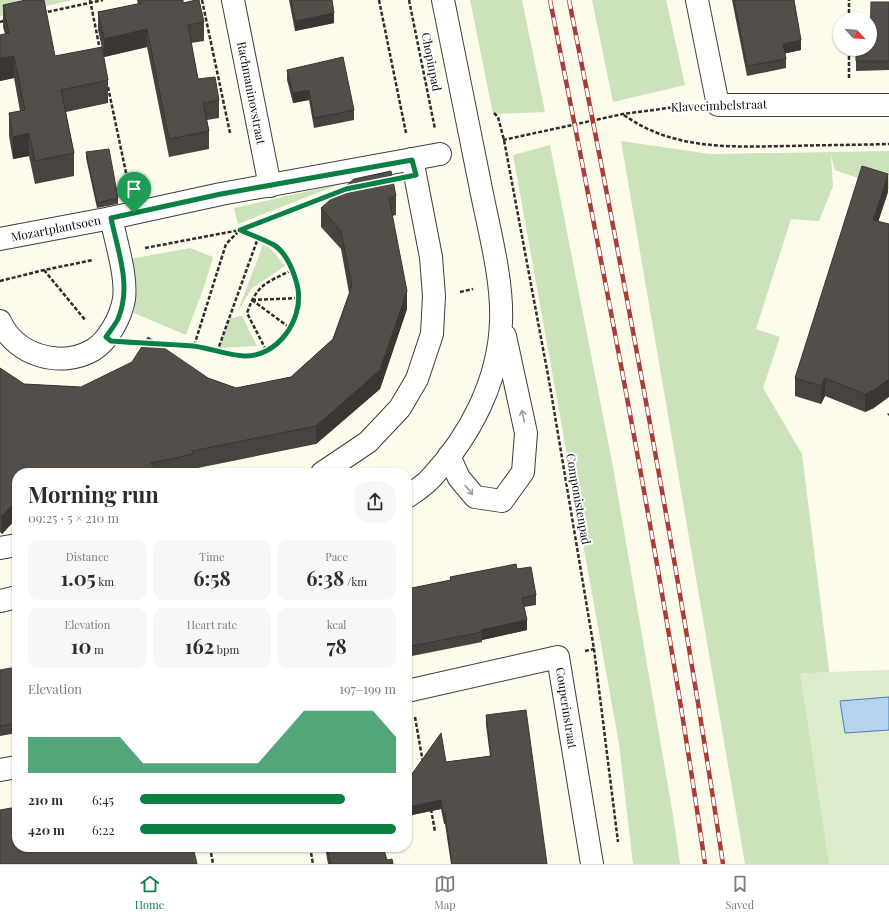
<!DOCTYPE html>
<html lang="en">
<head>
<meta charset="utf-8">
<style>
  :root { --surface:#fff; --page:#f7f7f7; --text:#2b2b33; --muted:#7c7c81; --line:#e1e1e2; --accent:#0b8043 }
  body { margin:0; font-family:"Playfair Display",serif; background:var(--page); color:var(--text); height:100vh; display:flex; flex-direction:column; font-size:15px; white-space:nowrap }
  * { box-sizing:border-box; margin:0 }
  p { font-size:13px; color:var(--muted) }
  .icon { flex:none; width:22px; height:22px; fill:none; stroke:currentColor; stroke-width:2; stroke-linecap:round; stroke-linejoin:round }
  .map { position:relative; flex:1; overflow:hidden }
  .sheet { position:absolute; left:12px; top:468px; width:400px; height:384px; display:flex; flex-direction:column; background:var(--surface); border-radius:16px; box-shadow:0 1px 3px #0004 }
  .sheet>* { flex:none }
  .needle { width:26px; rotate:116deg }
  .buttons { position:absolute; left:833px; top:12px; display:grid; gap:8px }
  .buttons a { display:grid; place-items:center; width:44px; height:44px; border-radius:50%; background:var(--surface); box-shadow:0 1px 3px #0004; font-size:20px }
  .pin { position:absolute; display:grid; place-items:center; width:34px; height:34px; color:#fff; margin:-41px -17px; border-radius:50% 50% 50% 0; rotate:-45deg; box-shadow:0 0 4px #0007 }
  .pin .icon { rotate:45deg }
  .round { display:grid; place-items:center; flex:none; width:42px; height:42px; border-radius:16px; background:var(--page) }
  .head { display:flex; align-items:center; justify-content:space-between; height:68px; padding:0 16px }
  h1 { font-size:22px; font-weight:700; line-height:30px }
  .stats { display:grid; grid-template-columns:repeat(3,1fr); gap:6px; height:68px; padding:4px 16px }
  .stats div { display:grid; align-content:center; border-radius:10px; background:var(--page); text-align:center }
  .stats b { font-size:20px; font-weight:700 }
  .stats small { font-size:11px; font-weight:400 }
  .stats p { font-size:11px }
  .chart { height:112px; padding:8px 16px }
  .chart p { display:flex; justify-content:space-between }
  .chart svg { width:100%; height:72px; margin-top:4px; fill:var(--accent); opacity:.7 }
  ul { padding:0 16px; list-style:none; font-size:13px }
  li { display:grid; grid-template-columns:64px 48px 1fr; align-items:center; height:30px }
  li i { height:10px; border-radius:5px; background:var(--accent) }
  .menu { display:flex; justify-content:space-around; align-items:center; height:56px; border-top:1px solid var(--line); background:var(--surface); font-size:11px; color:var(--muted) }
  .menu a { display:grid; justify-items:center; gap:2px }
  .menu .on { color:var(--accent) }
  .map>svg:first-child { display:block }
</style>
</head>
<body>
<div class="map">
<svg width="889" height="864" viewBox="0 0 889 864">
  <rect width="100%" height="100%" fill="#fdfbec"/>
  <g fill="#cbe2bb">
    <path d="M0,0h73l-73,16z"/>
    <path d="M470,0h52l23,112 -52,2z"/>
    <path d="M592,0h74l19,85 -72,17z"/>
    <path d="M621,141l89,13 179,-3v38l-54,-19 -4,-14 2,30 -14,35 -28,-2 -35,110 24,8 -17,51 39,66 35,280 52,130h-144z"/>
    <path d="M550,145l63,322 60,348 7,49h-47l-14,-120 -106,-589z"/>
    <path d="M340,184l-102,40 -4,-16z"/>
    <path d="M263,245l8,4 14,17 -33,22 -15,25z"/>
    <path d="M190,248l23,9 -8,27 -19,51 -52,-22 3,-26 -7,-28z"/>
    <path d="M242,316l15,30 -38,2 11,-30z"/>
  </g>
  <path fill="#dcebcb" d="M889,670v194h-60l-29,-191z"/>
  <path fill="#b7d3ee" stroke="#4880bb" d="M889,697v33l-44,3 -5,-32z"/>
  <g fill="none" stroke-linecap="round" stroke-linejoin="round">
    <defs>
      <g id="minor">
        <path d="M233,0l37,186"/>
        <path d="M697,0l21,105h171"/>
        <path d="M0,239l111,-21 110,-24 219,-40"/>
        <path d="M0,321c15,34 60,48 93,29 15,-9 28,-33 31,-51 3,-23 -8,-57 -13,-81"/>
        <path d="M449,456l10,22 16,19 27,4 21,-29 3,-39 -21,-97"/>
        <path d="M322,473l46,-31 32,-34 17,-29 15,-45 2,-38 -3,-39 -19,-98"/>
        <path d="M407,497c8,-6 17,-11 24,-19 40,-43 68,-98 70,-156 2,-43 -13,-96 -21,-138 -12,-61 -25,-123 -37,-184"/>
        <path d="M0,548l17,-3"/>
        <path d="M0,601l17,-4"/>
        <path d="M407,691l151,-34 34,207"/>
        <path d="M0,770l17,-3"/>
      </g>
    </defs>
    <use href="#minor" stroke="#3e3e3e" stroke-width="24"/>
    <g stroke="#2d2d2d" stroke-width="2.5" stroke-dasharray="4 2" stroke-linecap="butt">
      <path d="M90,0l10,50"/>
      <path d="M202,0l28,133"/>
      <path d="M379,0l27,133"/>
      <path d="M409,0l26,129"/>
      <path d="M42,13l61,-13"/>
      <path d="M849,19v-19"/>
      <path d="M0,22l6,-2"/>
      <path d="M849,78v-29"/>
      <path d="M108,87l21,100"/>
      <path d="M494,113l4,4 6,23 46,246 44,263 24,193"/>
      <path d="M624,115c49,35 106,32 164,31 34,-1 67,-1 101,-2"/>
      <path d="M503,140l120,-26 68,-9"/>
      <path d="M145,248l95,-18 52,-20"/>
      <path d="M44,270l42,51"/>
      <path d="M0,281l44,-11 49,-10"/>
      <path d="M460,292l13,-3"/>
      <path d="M252,300l47,-2"/>
      <path d="M252,300l38,28"/>
      <path d="M136,343l11,1"/>
      <path d="M156,344c14,1 29,0 43,3 21,4 40,12 62,6 9,-2 19,-12 24,-18 22,-29 16,-64 -9,-88 -8,-8 -25,-12 -36,-17l-14,14 -32,102"/>
      <path d="M266,350l-19,-37c10,-29 19,-30 45,-43"/>
      <path d="M217,352l41,-114"/>
      <path d="M888,415l1,-1"/>
      <path d="M585,651l9,-2"/>
      <path d="M415,717l8,46"/>
      <path d="M431,809l4,23"/>
      <path d="M210,847l3,17"/>
      <path d="M310,847l3,17"/>
    </g>
    <use href="#minor" stroke="#fff" stroke-width="22"/>
    <defs>
      <g id="rail">
        <path d="M550,0c57,287 113,574 155,864"/>
        <path d="M569,0c57,287 111,574 154,864"/>
      </g>
    </defs>
    <use href="#rail" stroke="#a93d36" stroke-width="4.5"/>
    <use href="#rail" stroke="#fff" stroke-width="3" stroke-dasharray="9" stroke-linecap="butt"/>
  </g>
  <g fill="#47433f">
    <path d="M137,0h46v3l21,19v19l-13,2 7,36 21,21v18l-12,2 2,11v18l-40,8 -22,-110 -43,10 -6,-27v-18l40,-8z"/>
    <path d="M289,0h43l2,23 -39,8z"/>
    <path d="M732,0h62l7,50 -16,3 1,6v9l-39,8z"/>
    <path d="M889,2v68l-33,1v-22l15,-28z"/>
    <path d="M3,5l52,51 53,24v23l-42,9 8,41v23l-39,8 -6,-28 -16,3 -4,-23v-23l11,-2 -6,-33 -14,3v-46l5,-1 -2,-7z"/>
    <path d="M287,70l67,40v10l-40,8 -5,-28 -16,3 -6,-23z"/>
    <path d="M86,152l32,46v6l-21,4 -11,-50z"/>
    <path d="M888,192l-10,29 -4,187 -9,4 -40,-16 -4,8 -26,-8v-18z"/>
    <path d="M396,196v19l-4,1 15,93 -27,80 -64,55 -123,25v4h-176v45l-15,16 -2,-2v-164l24,16 57,3 127,-9 28,10 55,-11 42,-38 16,-46 -8,-44 -20,-22v-19z"/>
    <path d="M517,569l19,26v10l-12,2 3,23 -45,10v2l-75,15v-68l43,-9v-3z"/>
    <path d="M17,667v66l-17,3v-66z"/>
    <path d="M486,715l61,149h-96l-6,-40h-1l-3,-15 -34,7v-35l39,-19 44,-6 -4,-31z"/>
    <path d="M325,847h58l4,13 6,4h-65z"/>
  </g>
  <g fill="#3a3733">
    <path d="M334,13v10l-39,8v-10z"/>
    <path d="M147,29v18l-43,10v-18z"/>
    <path d="M801,40v10l-18,4v-10z"/>
    <path d="M14,56v22l-14,3v-23z"/>
    <path d="M309,90v10l-16,3v-10z"/>
    <path d="M29,133v23l-16,3v-22z"/>
    <path d="M888,174v18l-15,46v-18z"/>
    <path d="M407,291v18l-27,80 -64,55v-18z"/>
    <path d="M825,378v18l-4,8v-18z"/>
    <path d="M889,379v18l-15,11 -9,4v-18z"/>
    <path d="M17,500v18l-15,16v-18z"/>
    <path d="M527,620v10l-45,10 -1,-10z"/>
    <path d="M441,800v9l-34,7v-9z"/>
  </g>
  <g fill="#534e49" stroke="#3a3733">
    <path d="M26,0h18l11,56 47,-9 6,33 -47,10 13,63 -39,8 -6,-28 -16,4 -4,-24 16,-3 -11,-54 -14,2v-23l9,-2 -6,-28z"/>
    <path d="M141,0h42v3l13,-3h3l5,22 -16,3 10,54 17,-2 4,23 -16,3 6,28 -40,8 -22,-110 -43,10 -6,-27 44,-9z"/>
    <path d="M291,0h41l2,13 -39,8z"/>
    <path d="M734,0h60l7,40 -18,4 3,15 -39,7z"/>
    <path d="M871,2h18v59h-33v-12h14z"/>
    <path d="M343,57l11,53 -40,8 -5,-28 -16,3 -6,-23z"/>
    <path d="M109,149l9,49 -21,5 -11,-51z"/>
    <path d="M862,166l26,8 -15,46 16,4v155l-15,11 -9,4 -40,-16 -4,8 -26,-8z"/>
    <path d="M391,171l5,25 -7,2 18,93 -27,79 -64,56 -124,25 1,3 -42,9 5,10h-139v27l-15,16 -2,-2v-146l24,16 57,3 51,-25 16,-25 60,41 28,10 55,-11 42,-38 19,-53 -11,-55 -20,-23 33,-29z"/>
    <path d="M516,564l1,5 14,-2 5,28 -14,3 5,22 -46,10 1,2 -75,15v-58l44,-9 -1,-3z"/>
    <path d="M17,667v56l-17,3v-56z"/>
    <path d="M526,710l21,154h-95l-7,-50 -1,1 -3,-15 -34,7v-26l34,-48 5,29 45,-6 -5,-41z"/>
    <path d="M17,807v40h176l4,17h-197v-54z"/>
    <path d="M327,847h56l4,13 5,-1 1,5h-62z"/>
  </g>
  <defs><path id="oneway-shaft" d="M-6 0H5M1.5-3L5.5 0L1.5 3" fill="none" stroke-width="1.6" stroke-linecap="round" stroke-linejoin="round"/></defs>
  <g stroke="#9d9d9d">
    <use href="#oneway-shaft" transform="translate(523 416) rotate(-102)"/>
    <use href="#oneway-shaft" transform="translate(469 490) rotate(51)"/>
  </g>
  <g fill="none" stroke-linecap="round" stroke-linejoin="round">
    <defs>
      <path id="route" d="M412,160l4,15 -70,14 -106,41c11,5 23,9 34,15 13,8 21,29 24,44 5,32 -21,68 -54,67 -18,-1 -34,-8 -51,-10 -27,-2 -55,-3 -82,-5l-5,-4c4,-6 9,-12 12,-18 14,-33 0,-67 -7,-101l110,-24z"/>
    </defs>
    <use href="#route" stroke="#fff" stroke-width="8"/>
    <use href="#route" stroke="#0b8043" stroke-width="5"/>
  </g>
  <g text-anchor="middle" stroke-width="4" stroke-linejoin="round" paint-order="stroke">
    <g font-size="12" fill="#0b0b0b" stroke="#fff">
      <text transform="translate(431 62) rotate(79)" y="4">Chopinpad</text>
      <text transform="translate(251 93) rotate(79)" y="4">Rachmaninovstraat</text>
      <text transform="translate(719 106) rotate(-2)" y="4">Klavecimbelstraat</text>
      <text transform="translate(56 229) rotate(-11)" y="4">Mozartplantsoen</text>
      <text transform="translate(578 499) rotate(80)" y="4">Componistenpad</text>
      <text transform="translate(566 708) rotate(81)" y="4">Couperinstraat</text>
    </g>
  </g>
</svg>
<div class="buttons">
<a><svg class="needle" viewBox="-14 -14 28 28"><path d="M0-13l5 13h-10z" fill="#e53935"/><path d="M0 13l5-13h-10z" fill="#7c7c81"/></svg></a>
</div>
<div class="pin" style="left:134px;top:213px;background:#1e9e55"><svg class="icon" aria-label="arrive" viewBox="0 0 24 24"><path d="M6 21V4h12l-3 4 3 4H6"/></svg></div>
<section class="sheet">
<div class="head"><div><h1>Morning run</h1><p>09:25 · 5 × 210 m</p></div><a class="round"><svg class="icon" aria-label="share" viewBox="0 0 24 24"><path d="M12 15V3M7 8l5-5 5 5M5 13v7h14v-7"/></svg></a></div>
<div class="stats">
<div><p>Distance</p><b>1.05<small> km</small></b></div>
<div><p>Time</p><b>6:58</b></div>
<div><p>Pace</p><b>6:38<small> /km</small></b></div>
</div>
<div class="stats">
<div><p>Elevation</p><b>10<small> m</small></b></div>
<div><p>Heart rate</p><b>162<small> bpm</small></b></div>
<div><p>kcal</p><b>78</b></div>
</div>
<div class="chart"><p><span>Elevation</span>197–199 m</p>
<svg viewBox="0 0 160 44" preserveAspectRatio="none"><path d="M0 44V22L10 22L20 22L30 22L40 22L50 38L60 38L70 38L80 38L90 38L100 38L110 22L120 6L130 6L140 6L150 6L160 22V44z"/></svg>
</div>
<ul>
<li><b>210 m</b>6:45<i style="width:80%"></i></li>
<li><b>420 m</b>6:22<i style="width:100%"></i></li>
</ul>
</section>
</div>
<nav class="menu">
<a class="on"><svg class="icon" aria-label="home" viewBox="0 0 24 24"><path d="M3 11l9-7 9 7M6 9v11h12V9"/></svg>Home</a>
<a><svg class="icon" aria-label="map" viewBox="0 0 24 24"><path d="M3 6l6-2 6 2 6-2v14l-6 2-6-2-6 2zM9 4v14M15 6v14"/></svg>Map</a>
<a><svg class="icon" aria-label="saved" viewBox="0 0 24 24"><path d="M7 4h10v16l-5-4-5 4z"/></svg>Saved</a>
</nav>
</body>
</html>
